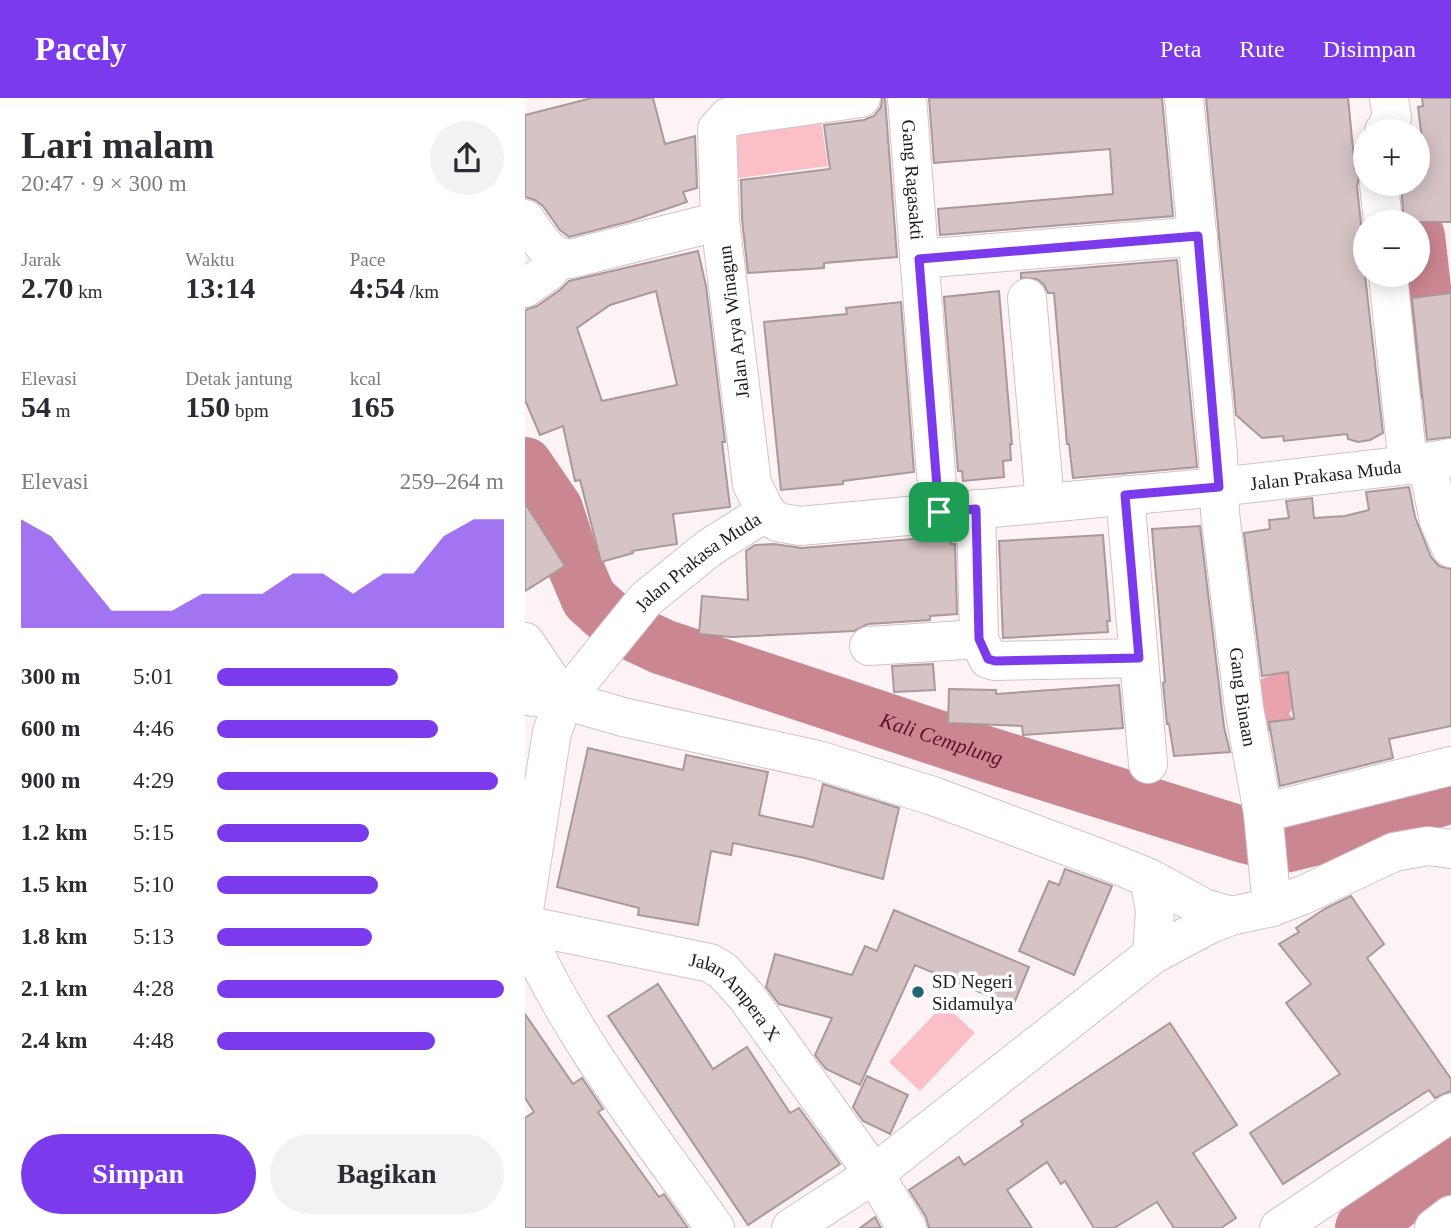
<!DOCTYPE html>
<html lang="id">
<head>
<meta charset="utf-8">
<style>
  :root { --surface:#fff; --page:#f2f2f3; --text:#2b2b33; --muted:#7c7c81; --accent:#7c3aed }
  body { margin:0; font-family:Georgia,serif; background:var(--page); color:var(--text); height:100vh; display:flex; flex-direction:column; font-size:26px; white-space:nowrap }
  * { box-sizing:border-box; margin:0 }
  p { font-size:23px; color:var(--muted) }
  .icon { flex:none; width:38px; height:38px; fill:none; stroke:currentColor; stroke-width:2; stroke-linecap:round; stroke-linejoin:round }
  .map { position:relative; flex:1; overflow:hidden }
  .side { display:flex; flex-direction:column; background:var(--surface); width:525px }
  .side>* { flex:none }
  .tools { position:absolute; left:828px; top:21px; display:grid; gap:14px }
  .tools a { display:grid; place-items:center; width:77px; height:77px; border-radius:50%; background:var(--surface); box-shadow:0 4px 18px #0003; font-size:35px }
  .pin { position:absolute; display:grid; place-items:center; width:60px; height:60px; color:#fff; margin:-30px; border-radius:14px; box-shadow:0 4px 10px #0006 }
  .round { display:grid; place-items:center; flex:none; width:74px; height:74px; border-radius:37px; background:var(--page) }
  .headline { display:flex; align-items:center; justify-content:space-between; height:119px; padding:0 21px }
  h1 { font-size:38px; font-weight:700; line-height:52px }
  .stats { display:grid; grid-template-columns:repeat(3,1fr); gap:10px; height:119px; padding:7px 21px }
  .stats div { display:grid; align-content:center }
  .stats b { font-size:30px; font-weight:700 }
  .stats small { font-size:19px; font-weight:400 }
  .stats p { font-size:19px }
  .chart { height:196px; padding:14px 21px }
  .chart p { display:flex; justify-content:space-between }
  .chart svg { width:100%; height:126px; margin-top:7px; fill:var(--accent); opacity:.7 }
  .action { display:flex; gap:14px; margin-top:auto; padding:14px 21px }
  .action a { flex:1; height:80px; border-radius:42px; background:var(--accent); color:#fff; font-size:28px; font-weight:700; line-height:80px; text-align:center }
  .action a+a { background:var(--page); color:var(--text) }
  ul { padding:0 21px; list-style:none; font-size:23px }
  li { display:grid; grid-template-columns:112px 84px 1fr; align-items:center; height:52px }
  li i { height:18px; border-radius:9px; background:var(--accent) }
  header { display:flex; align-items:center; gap:42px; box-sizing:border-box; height:98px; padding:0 35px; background:var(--accent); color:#fff }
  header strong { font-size:33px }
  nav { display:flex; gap:38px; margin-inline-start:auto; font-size:24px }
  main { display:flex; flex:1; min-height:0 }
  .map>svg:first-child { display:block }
</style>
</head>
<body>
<header>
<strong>Pacely</strong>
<nav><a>Peta</a><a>Rute</a><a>Disimpan</a></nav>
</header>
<main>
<section class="side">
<div class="headline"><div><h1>Lari malam</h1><p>20:47 · 9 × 300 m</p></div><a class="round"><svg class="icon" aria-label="share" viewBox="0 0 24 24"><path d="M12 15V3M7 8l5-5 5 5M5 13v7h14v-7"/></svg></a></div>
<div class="stats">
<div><p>Jarak</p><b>2.70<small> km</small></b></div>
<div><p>Waktu</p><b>13:14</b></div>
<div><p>Pace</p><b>4:54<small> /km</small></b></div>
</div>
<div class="stats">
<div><p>Elevasi</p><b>54<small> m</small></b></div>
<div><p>Detak jantung</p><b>150<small> bpm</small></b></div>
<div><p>kcal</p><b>165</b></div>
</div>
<div class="chart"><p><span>Elevasi</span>259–264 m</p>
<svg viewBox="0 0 160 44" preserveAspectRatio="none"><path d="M0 44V6L10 12L20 25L30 38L40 38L50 38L60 32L70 32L80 32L90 25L100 25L110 32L120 25L130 25L140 12L150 6L160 6V44z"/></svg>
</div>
<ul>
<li><b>300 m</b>5:01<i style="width:63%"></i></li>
<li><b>600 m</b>4:46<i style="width:77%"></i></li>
<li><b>900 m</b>4:29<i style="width:98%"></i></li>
<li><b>1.2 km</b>5:15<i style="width:53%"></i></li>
<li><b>1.5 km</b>5:10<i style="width:56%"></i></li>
<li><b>1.8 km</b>5:13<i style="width:54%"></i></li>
<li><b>2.1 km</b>4:28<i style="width:100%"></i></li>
<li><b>2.4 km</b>4:48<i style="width:76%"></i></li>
</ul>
<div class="action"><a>Simpan</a><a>Bagikan</a></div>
</section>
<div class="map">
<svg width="926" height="1130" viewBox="0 0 926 1130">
  <rect width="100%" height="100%" fill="#fef3f4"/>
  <g fill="#fbbfc7">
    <path d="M294,11l9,57 -89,12 -2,-2 -2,-55z"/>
    <path d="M419,906l31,29 -55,58 -31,-29z"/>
  </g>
  <path fill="#e9a3ad" d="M762,551l7,57 -5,8 10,10c-13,5 -24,12 -38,5l-2,-49 13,-5z"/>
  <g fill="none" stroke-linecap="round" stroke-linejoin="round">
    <g stroke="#cb8791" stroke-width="56">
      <path d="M892,138l16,137"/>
      <path id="s1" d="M0,367l30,44 14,43 20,47 31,28 43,20 323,107 258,81 40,10 45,-11 122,-39"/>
      <path d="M838,1130l88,-69"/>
    </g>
  </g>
  <g fill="#d5c3c5" stroke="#aa989a" stroke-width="2" fill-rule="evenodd">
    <path d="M67,0h61l12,46 30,-8 2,52 -14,4 4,10 -56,19 -62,16 -9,-7 -17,-24 -8,-6 -10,-3v-82z"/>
    <path d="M357,0h3l12,159 -73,6v5l-76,5 -6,-54 -1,-39 89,-11 -6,-44 40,-5 10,-4 7,-9z"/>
    <path d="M404,0h233l11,118 -233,19 -2,-26 175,-15 -3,-45 -176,14z"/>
    <path d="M681,0h142l7,71h9l-5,7 -2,10 4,38 4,10v41l18,158 -13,7 -12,2 -10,-3 -1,-5 -63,7 -1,-5 -21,2 -26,-23z"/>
    <path d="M897,0h29v124h-47l-3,-38h16v-35l6,-2 -5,-40 5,-1z"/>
    <path d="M173,153l8,35 19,156h-3l8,65 -57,7 4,30 -45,7 1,2 -32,9 -21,-82 -5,1 -12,-55 -23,9 -15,-35v-90l12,-4 23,-16 9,-9zM131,193l21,94 -75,16 -25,-73 33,-23z"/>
    <path d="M652,162l20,207 -124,11 -4,-34h-2l-13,-151h-6l-4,-8 -7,-6 -16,-1v-5z"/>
    <path d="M474,193l13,153h-2l1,16 -8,1 1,16 -41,4 -1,-10h-4l-14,-174z"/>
    <path d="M926,195v144l-24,3 -15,-142z"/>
    <path d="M376,204l13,170 -71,9v3l-62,6 -17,-168 83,-8 -1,-6z"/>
    <path d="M884,389l6,30 16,40 8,9 12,3v157l-62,13 4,19 -113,28 -11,-64 25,-3 -6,-47 -26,4 -18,-143 26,-4 -1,-9 20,-2 -3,-17 26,-3 2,20 31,-2 24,-6 -3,-18z"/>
    <path d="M0,405l40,63 -40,25z"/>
    <path d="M675,428l24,201 6,25 -56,4 -5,-32h-2l-4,-41 2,-1 -13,-153z"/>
    <path d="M578,437l7,86h-3l1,11 -105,6 -4,-97z"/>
    <path d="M425,438l1,8h4l2,70 -27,2v4l-62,4 -14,7 -122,6 -33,-3 3,-38 46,4 -2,-49 9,-6 19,-1 28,4z"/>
    <path d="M408,566l2,26 -41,2 -2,-26z"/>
    <path d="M594,587l4,43 -100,7 -1,-9 -74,-3 1,-34 47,1v4z"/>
    <path d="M63,650l95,22 3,-15 82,17 -9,43 54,12 10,-43 76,24 -16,71 -78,-21 -72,-15 -2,12 -20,-4 -13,74 -60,-10 1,-7 -82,-21z"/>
    <path d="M540,771l47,17 -38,89 -55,-24 30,-70 10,4z"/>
    <path d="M826,798l33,48 -17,14 84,121v12l-16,7 -6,-8 -146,94 -33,-51 90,-59 -54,-71 25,-19 -32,-40 20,-12 -3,-4 30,-20z"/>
    <path d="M369,812l135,57 -16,39 -98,-41 -55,120 -34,-16 -11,-14 17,-37 -53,-14 -13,-17 9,-33 77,21 13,-29 12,5z"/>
    <path d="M133,886l55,85 34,-22 43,66 9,-5 41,56 -92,61 -140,-209z"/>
    <path d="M0,916l48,70 9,-6 21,31 -5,3 61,85 5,-3 24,34h-163v-110l9,-6 -9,-14z"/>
    <path d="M645,925l67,102 -44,28 43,65 -15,10h-47l-17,-26 -43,26h-20l-29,-47 -4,3 -14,-22 -40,28 25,38h-103l-3,-11 -17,-27 50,-33 5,8 59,-40 -2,-4z"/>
    <path d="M342,978l41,19 -18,39 -27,-13 -10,-14z"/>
    <path d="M350,1119l6,11h-21z"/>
  </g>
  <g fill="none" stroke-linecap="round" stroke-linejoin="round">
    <defs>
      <g id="minor">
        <path id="s2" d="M382,0l32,414"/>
        <path id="s3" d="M659,0l34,357 2,58 24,195 19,105 9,94"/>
        <path d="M859,33l8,-13 -3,-20"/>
        <path d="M854,86l4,38"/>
        <path d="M0,121c12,17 23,39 45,40l150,-38"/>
        <path d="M394,161l279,-23"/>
        <path d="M863,177l20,190"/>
        <path d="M0,190l23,-16 11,-14"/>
        <path d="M502,200l18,205"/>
        <path d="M902,364l12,59 12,27"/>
        <path d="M600,397l23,269"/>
        <path d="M451,411l3,130 9,20 7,2 144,-3"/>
        <path d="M241,414l-14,-28 -32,-263 -3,-92 11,-12 133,-19"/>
        <path d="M0,544l39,58 59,17 195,43 115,36 182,68 34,14 55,30 27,8"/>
        <path d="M344,548l110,-7"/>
        <path id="s4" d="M0,598l39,4 82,-101 63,-51 57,-36 11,10 23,4 419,-39 189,-22 43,-7"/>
        <path d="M738,715l188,-47"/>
        <path d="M624,780l6,33 -3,44"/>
        <path d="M0,806l27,-172 12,-32"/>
        <path id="s5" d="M0,827l185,38 13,8 23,25 128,178 33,54"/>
        <path d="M0,834c47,107 123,201 190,296"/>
        <path d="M266,1130l83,-54 278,-219 56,-30 23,-9 41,-9 31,-12 91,-43 34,-6 23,3"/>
        <path d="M754,1130l172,-115"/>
        <path d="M909,1130l17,-13"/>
      </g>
    </defs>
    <use href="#minor" stroke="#d4c2c4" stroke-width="40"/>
    <use href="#minor" stroke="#fff" stroke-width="38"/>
  </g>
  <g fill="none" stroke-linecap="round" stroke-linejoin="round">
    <defs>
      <path id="route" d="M673,138l21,251 -94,8 14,163 -144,3 -7,-2 -9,-20 -3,-130 -37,3 -20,-253z"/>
    </defs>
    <use href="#route" stroke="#fff" stroke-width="14"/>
    <use href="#route" stroke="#7c3aed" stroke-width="9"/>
  </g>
  <circle fill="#216476" stroke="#fff" stroke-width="2.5" cx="393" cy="894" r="7"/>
  <g text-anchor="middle" stroke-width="7" stroke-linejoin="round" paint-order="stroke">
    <g font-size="19" fill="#221c1c" stroke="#fff">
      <text dy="7" stroke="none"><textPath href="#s2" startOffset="82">Gang Ragasakti</textPath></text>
      <text transform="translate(208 224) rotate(-97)" y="7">Jalan Arya Winagun</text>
      <text dy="7" stroke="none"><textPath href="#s4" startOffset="884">Jalan Prakasa Muda</textPath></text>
      <text dy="7" stroke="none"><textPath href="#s4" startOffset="233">Jalan Prakasa Muda</textPath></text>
      <text dy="7" stroke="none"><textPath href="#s3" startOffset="602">Gang Binaan</textPath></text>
      <text dy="7" stroke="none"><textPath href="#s5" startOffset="229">Jalan Ampera X</textPath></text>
    </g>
    <g font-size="19" fill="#221c1c" stroke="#fff" text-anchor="start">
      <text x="407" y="890">SD Negeri<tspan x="407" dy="22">Sidamulya</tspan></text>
    </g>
    <g font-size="21" font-style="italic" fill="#610f28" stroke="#fff">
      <text dy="7" stroke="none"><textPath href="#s1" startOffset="532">Kali Cemplung</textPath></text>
    </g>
  </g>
</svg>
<div class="tools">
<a>+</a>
<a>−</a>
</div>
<div class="pin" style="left:414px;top:414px;background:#1e9e55"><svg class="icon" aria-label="arrive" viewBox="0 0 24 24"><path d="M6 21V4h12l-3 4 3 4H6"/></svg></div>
</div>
</main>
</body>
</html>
